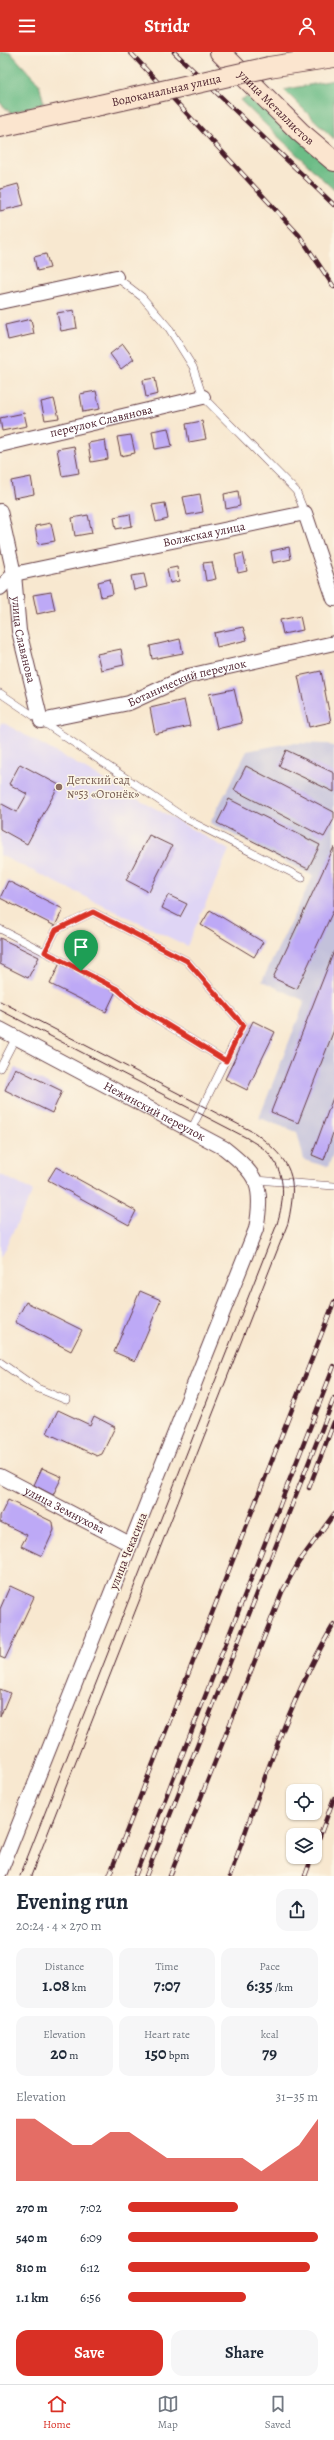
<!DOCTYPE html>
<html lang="en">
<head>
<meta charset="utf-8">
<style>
  :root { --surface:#fff; --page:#f6f6f7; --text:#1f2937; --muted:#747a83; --line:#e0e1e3; --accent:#d93025 }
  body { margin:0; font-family:Alegreya,serif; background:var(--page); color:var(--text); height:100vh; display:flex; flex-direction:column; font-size:15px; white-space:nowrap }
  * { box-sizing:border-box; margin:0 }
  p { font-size:13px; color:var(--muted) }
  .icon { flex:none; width:22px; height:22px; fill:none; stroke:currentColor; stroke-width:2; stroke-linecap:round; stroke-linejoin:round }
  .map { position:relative; height:1824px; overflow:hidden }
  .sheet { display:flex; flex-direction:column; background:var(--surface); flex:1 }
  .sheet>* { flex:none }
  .fabs { position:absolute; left:286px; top:1732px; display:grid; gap:8px }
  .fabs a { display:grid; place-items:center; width:36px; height:36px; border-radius:8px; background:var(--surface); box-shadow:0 1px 3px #0004; font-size:20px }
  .pin { position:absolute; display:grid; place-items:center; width:34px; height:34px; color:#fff; margin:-41px -17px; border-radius:50% 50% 50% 0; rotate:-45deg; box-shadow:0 0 4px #0007 }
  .pin .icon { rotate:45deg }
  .round { display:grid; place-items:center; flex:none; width:42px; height:42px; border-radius:12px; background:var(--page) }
  .summary { display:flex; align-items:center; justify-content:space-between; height:68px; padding:0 16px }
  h1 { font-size:22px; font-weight:600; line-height:30px }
  .figures { display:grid; grid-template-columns:repeat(3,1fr); gap:6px; height:68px; padding:4px 16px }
  .figures div { display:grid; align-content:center; border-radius:10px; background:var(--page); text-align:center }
  .figures b { font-size:17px; font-weight:600 }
  .figures small { font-size:11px; font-weight:400 }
  .figures p { font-size:11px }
  .chart { height:112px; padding:8px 16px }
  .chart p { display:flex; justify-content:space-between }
  .chart svg { width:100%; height:72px; margin-top:4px; fill:var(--accent); opacity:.7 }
  .button { display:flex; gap:8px; margin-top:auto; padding:8px 16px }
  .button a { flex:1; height:46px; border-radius:12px; background:var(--accent); color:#fff; font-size:16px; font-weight:600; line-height:46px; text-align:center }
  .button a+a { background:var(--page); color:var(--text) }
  ul { padding:0 16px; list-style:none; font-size:13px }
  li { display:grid; grid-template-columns:64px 48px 1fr; align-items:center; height:30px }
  li i { height:10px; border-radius:5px; background:var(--accent) }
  header { display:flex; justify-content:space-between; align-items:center; height:52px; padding:0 16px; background:var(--accent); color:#fff; font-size:18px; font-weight:600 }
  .menu { display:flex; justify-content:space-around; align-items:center; height:56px; border-top:1px solid var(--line); background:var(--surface); font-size:11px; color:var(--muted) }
  .menu a { display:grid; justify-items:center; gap:2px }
  .menu .on { color:var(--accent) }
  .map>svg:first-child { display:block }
</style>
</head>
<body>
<header><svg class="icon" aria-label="menu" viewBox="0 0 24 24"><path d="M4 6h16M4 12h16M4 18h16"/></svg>Stridr<svg class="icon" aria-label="person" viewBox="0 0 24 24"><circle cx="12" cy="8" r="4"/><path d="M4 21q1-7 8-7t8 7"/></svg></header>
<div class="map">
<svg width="334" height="1824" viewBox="0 0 334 1824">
  <rect width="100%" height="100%" fill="#fcf5e5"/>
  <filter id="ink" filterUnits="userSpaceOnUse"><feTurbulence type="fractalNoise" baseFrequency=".025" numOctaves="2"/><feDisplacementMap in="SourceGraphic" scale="8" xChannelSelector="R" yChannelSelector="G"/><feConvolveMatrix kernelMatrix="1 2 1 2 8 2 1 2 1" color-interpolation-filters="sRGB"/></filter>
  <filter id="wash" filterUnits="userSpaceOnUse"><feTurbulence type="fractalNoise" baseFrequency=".012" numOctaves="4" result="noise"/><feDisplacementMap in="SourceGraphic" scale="16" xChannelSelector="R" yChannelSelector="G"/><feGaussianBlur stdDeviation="0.9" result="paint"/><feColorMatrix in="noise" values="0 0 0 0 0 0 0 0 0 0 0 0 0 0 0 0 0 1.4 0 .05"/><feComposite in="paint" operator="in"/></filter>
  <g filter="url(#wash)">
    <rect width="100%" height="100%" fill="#f8e8d0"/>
    <g fill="#dfd5f5">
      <path d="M2,670l227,128 -42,96 -187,-91v-130z"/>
      <path d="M0,1122l33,17 -33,67z"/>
    </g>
    <path fill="#c3c1db" d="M290,691l38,1 6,3v404l-6,16 -24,-7 -7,-28 -38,-14 46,-117 -43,-20 51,-105 -103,-53 37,-72z"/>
    <g fill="#6cbc86" stroke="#5b6e58">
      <path d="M0,0h10l29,32 5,19 -33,10 -11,-10z"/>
      <path d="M334,28v59l-50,-49z"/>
      <path d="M253,43l81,76v19l-94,-90z"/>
    </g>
    <g id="blocks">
      <g fill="#bda9f6">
        <path d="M18,132l6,21 -24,6v-22z"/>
        <path d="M46,202l4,14 -13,3 -3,-14z"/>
        <path d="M74,258l3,18 -16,3 -4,-18z"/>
        <path d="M31,267l3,15 -26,6 -3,-15z"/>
        <path d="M123,292l11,15 -13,10 -11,-15z"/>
        <path d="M155,326l3,16 -12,3 -3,-17z"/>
        <path d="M96,339l4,18 -17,3 -3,-18z"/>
        <path d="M54,347l5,19 -14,2 -4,-18z"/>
        <path d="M24,361l3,13 -25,5 -2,-13z"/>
        <path d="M202,369l4,18 -17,3 -3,-18z"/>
        <path d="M168,376l4,18 -17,3 -3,-18z"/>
        <path d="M131,383l4,18 -14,3 -4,-19z"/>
        <path d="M105,388l3,19 -17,3 -3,-19z"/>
        <path d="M74,394l5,27 -17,3 -5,-27z"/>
        <path d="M31,425l3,17 -20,4 -3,-17z"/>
        <path d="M238,439l2,15 -14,3 -2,-15z"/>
        <path d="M200,442l3,18 -16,3 -4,-18z"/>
        <path d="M165,451l3,16 -12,3 -4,-17z"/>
        <path d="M130,462l2,12 -16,3 -2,-12z"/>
        <path d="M88,463l4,18 -17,3 -3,-18z"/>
        <path d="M51,471l4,18 -17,3 -3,-18z"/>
        <path d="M289,495l2,12 -18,4 -2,-12z"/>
        <path d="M243,501l4,18 -9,2 -3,-18z"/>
        <path d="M212,510l4,17 -10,2 -3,-18z"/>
        <path d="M177,515l2,14 -9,2 -3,-14z"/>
        <path d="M144,522l3,13 -13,3 -3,-14z"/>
        <path d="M110,527l3,15 -12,3 -3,-15z"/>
        <path d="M51,540l4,18 -18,4 -4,-19z"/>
        <path d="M300,564l3,14 -20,4 -3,-14z"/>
        <path d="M243,575l4,13 -30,7 -3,-14z"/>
        <path d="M180,587l3,14 -31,6 -2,-13z"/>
        <path d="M121,597l3,16 -23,5 -4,-16z"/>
        <path d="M321,619l10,51 -22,5 -11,-51z"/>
        <path d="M234,637l8,34 -25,6 -8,-35z"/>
        <path d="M184,648l6,26 -35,8 -5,-26z"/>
        <path d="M286,698l48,23v19l-55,-26z"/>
        <path d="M20,712l39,21 -32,59 -27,-15v-26l17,9 10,-18 -18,-10z"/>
        <path d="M246,714l88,46v7l-10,18 -90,-47z"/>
        <path d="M229,747l91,46 -12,24 -91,-46z"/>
        <path d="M149,783l23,11 -23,46 -23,-12z"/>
        <path d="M334,795v62l-37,80 -24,-11z"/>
        <path d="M8,829l55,28 -8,17 -55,-28z"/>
        <path d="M168,843l19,9 -7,13 -18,-9z"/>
        <path d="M210,858l53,32 -9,15 -53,-32z"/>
        <path d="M0,886l39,19 -11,21 -28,-14z"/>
        <path d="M334,899v79l-36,93 -27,-11z"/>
        <path d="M60,911l56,28 -10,21 -56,-28z"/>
        <path d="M253,969l22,11 -28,58 -22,-11z"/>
        <path d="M15,1016l47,23 -10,22 -47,-23z"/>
        <path d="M334,1043v35l-10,30 -12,-5z"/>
        <path d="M56,1115l80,44 -7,14 -81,-45z"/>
        <path d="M140,1239l21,9 -26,61 -21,-9z"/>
        <path d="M26,1250l56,28 -11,21 -56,-29z"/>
        <path d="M58,1358l32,15 4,-9 21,11 -13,27 -5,2 -50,-23z"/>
        <path d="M42,1416l20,9 -9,18 -19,-10z"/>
        <path d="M8,1448l45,22 1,8 -12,26 -21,-10 6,-11 -27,-13v-6z"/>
        <path d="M10,1534l24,11 -29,62 -5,-2v-48z"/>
        <path d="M0,1637l10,4 -10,24z"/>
      </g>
    </g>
  </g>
  <g filter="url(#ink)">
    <use href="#blocks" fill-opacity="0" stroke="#643d44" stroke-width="1"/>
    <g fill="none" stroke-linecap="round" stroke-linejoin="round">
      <defs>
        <g id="lane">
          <path d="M116,225l26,20 26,30 25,40 10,30 93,94 9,22"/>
          <path d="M0,641l188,127 114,58"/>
          <path d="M0,877l117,60 18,16 91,56"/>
          <path d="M45,900l11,-22 37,-18 94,49 56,64 -52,105"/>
          <path d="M0,1016l16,-31"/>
          <path d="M256,1128l78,6"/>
          <path d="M0,1310l37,26 29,12"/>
        </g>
        <g id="street">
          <path d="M0,250l116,-25"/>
          <path id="s1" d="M0,393l203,-48"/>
          <path id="s2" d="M0,459l14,63 5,57 22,90 88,-18 59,-27 146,-33"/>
          <path id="s3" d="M0,536l14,-14 291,-61 29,86"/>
          <path id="s4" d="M0,977l224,119c34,27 40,38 32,81l-256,643"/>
          <path id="s5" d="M0,1424l130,68"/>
        </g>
        <g id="secondary">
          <path id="s6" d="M220,0l80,80 34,29"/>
          <path d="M269,15l65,-10"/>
          <path d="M0,75l100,-22"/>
        </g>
      </defs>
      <use href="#lane" stroke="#643d44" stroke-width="8"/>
      <use href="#street" stroke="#643d44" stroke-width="16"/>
      <use href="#secondary" stroke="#643d44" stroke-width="22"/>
      <use href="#lane" stroke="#fff" stroke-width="7"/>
      <use href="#street" stroke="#fff" stroke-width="14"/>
      <use href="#secondary" stroke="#fbe5cf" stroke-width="20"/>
      <g stroke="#4a1f2b" stroke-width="1">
        <path d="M0,949l255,132c38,29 43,44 33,90l-257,653"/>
        <path d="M0,958l247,128c7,5 18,10 23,17 17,22 14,45 7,69l-257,652"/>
      </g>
      <defs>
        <g id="rail">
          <path d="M130,0l169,183 35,52"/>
          <path d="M174,0l160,153"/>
          <path d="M309,1436l25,-66"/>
          <path d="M315,1797l19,-51"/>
          <path d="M109,1824l225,-574"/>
          <path d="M135,1824l199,-510"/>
          <path d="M146,1824l188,-478"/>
          <path d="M170,1824l112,-284 17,-30 35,-48"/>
          <path d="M230,1824c30,-85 58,-174 104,-252"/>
          <path d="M305,1824l7,-19"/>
        </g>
      </defs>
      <use href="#rail" stroke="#4a1f2b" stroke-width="4.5"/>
      <use href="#rail" stroke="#fcf5e5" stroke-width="3" stroke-dasharray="9" stroke-linecap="butt"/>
      <defs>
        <g id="secondary-bridge">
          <path id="s7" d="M100,53l169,-38"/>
        </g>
      </defs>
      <use href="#secondary-bridge" stroke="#643d44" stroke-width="22" stroke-linecap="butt"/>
      <use href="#secondary-bridge" stroke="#fbe5cf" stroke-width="20"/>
    </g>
  </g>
  <g fill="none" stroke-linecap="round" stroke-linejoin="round" filter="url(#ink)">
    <defs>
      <path id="route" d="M93,860l94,49 56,64 -17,36 -91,-56 -18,-16 -72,-37 11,-22z"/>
    </defs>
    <use href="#route" stroke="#fff" stroke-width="8"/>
    <use href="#route" stroke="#d93025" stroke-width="5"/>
  </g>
  <circle fill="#8d6e63" stroke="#fcf5e5" stroke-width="1.5" cx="59" cy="735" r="4"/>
  <g text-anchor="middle" stroke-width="3" stroke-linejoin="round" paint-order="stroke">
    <g font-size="12" fill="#4a1f2b" stroke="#fcf5e5">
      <text dy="4" stroke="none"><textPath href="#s7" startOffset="68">Водоканальная улица</textPath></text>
      <text dy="4" stroke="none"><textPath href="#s6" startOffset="79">улица Металлистов</textPath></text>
      <text dy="4" stroke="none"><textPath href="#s1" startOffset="104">переулок Славянова</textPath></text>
      <text dy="4" stroke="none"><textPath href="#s3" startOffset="214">Волжская улица</textPath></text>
      <text dy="4" stroke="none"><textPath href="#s2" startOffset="131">улица Славянова</textPath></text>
      <text dy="4" stroke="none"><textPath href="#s2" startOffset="366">Ботанический переулок</textPath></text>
      <text dy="4" stroke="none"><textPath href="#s4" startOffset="175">Нежинский переулок</textPath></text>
      <text dy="4" stroke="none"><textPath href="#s5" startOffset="73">улица Земнухова</textPath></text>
      <text transform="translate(128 1499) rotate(-68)" y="4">улица Чекасина</text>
    </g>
    <g font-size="12" fill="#785e54" stroke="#fcf5e5" text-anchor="start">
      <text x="67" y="732">Детский сад<tspan x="67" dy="14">№53 «Огонёк»</tspan></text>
    </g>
  </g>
</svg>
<div class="fabs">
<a><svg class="icon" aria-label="locate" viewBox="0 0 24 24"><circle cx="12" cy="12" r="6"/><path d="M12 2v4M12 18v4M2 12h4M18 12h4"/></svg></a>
<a><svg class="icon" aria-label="layers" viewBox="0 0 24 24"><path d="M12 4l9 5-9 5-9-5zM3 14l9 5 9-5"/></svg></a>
</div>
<div class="pin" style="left:81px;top:919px;background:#1e9e55"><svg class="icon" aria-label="arrive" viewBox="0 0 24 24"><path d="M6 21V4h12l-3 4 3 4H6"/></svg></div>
</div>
<section class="sheet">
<div class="summary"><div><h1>Evening run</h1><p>20:24 · 4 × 270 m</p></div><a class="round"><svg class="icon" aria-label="share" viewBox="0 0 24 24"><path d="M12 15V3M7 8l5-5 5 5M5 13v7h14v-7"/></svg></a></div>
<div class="figures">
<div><p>Distance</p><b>1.08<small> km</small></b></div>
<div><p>Time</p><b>7:07</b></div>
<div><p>Pace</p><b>6:35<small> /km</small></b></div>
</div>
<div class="figures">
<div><p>Elevation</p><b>20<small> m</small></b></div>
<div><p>Heart rate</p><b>150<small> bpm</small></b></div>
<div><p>kcal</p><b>79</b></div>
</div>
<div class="chart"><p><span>Elevation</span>31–35 m</p>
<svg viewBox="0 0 160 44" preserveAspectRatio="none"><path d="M0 44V6L10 6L20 14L30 22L40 22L50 14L60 14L70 22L80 30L90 30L100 30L110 30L120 30L130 38L140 30L150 22L160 6V44z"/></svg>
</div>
<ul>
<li><b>270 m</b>7:02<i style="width:58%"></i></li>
<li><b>540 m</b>6:09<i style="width:100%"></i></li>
<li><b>810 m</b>6:12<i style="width:96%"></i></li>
<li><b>1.1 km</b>6:56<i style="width:62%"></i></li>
</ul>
<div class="button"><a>Save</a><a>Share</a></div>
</section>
<nav class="menu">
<a class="on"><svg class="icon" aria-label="home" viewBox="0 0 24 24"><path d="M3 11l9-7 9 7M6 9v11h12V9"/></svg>Home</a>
<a><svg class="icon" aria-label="map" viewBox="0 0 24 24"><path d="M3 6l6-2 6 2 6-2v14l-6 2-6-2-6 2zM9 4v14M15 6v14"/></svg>Map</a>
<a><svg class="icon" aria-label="saved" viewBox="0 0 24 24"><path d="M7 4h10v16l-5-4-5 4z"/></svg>Saved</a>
</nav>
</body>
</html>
